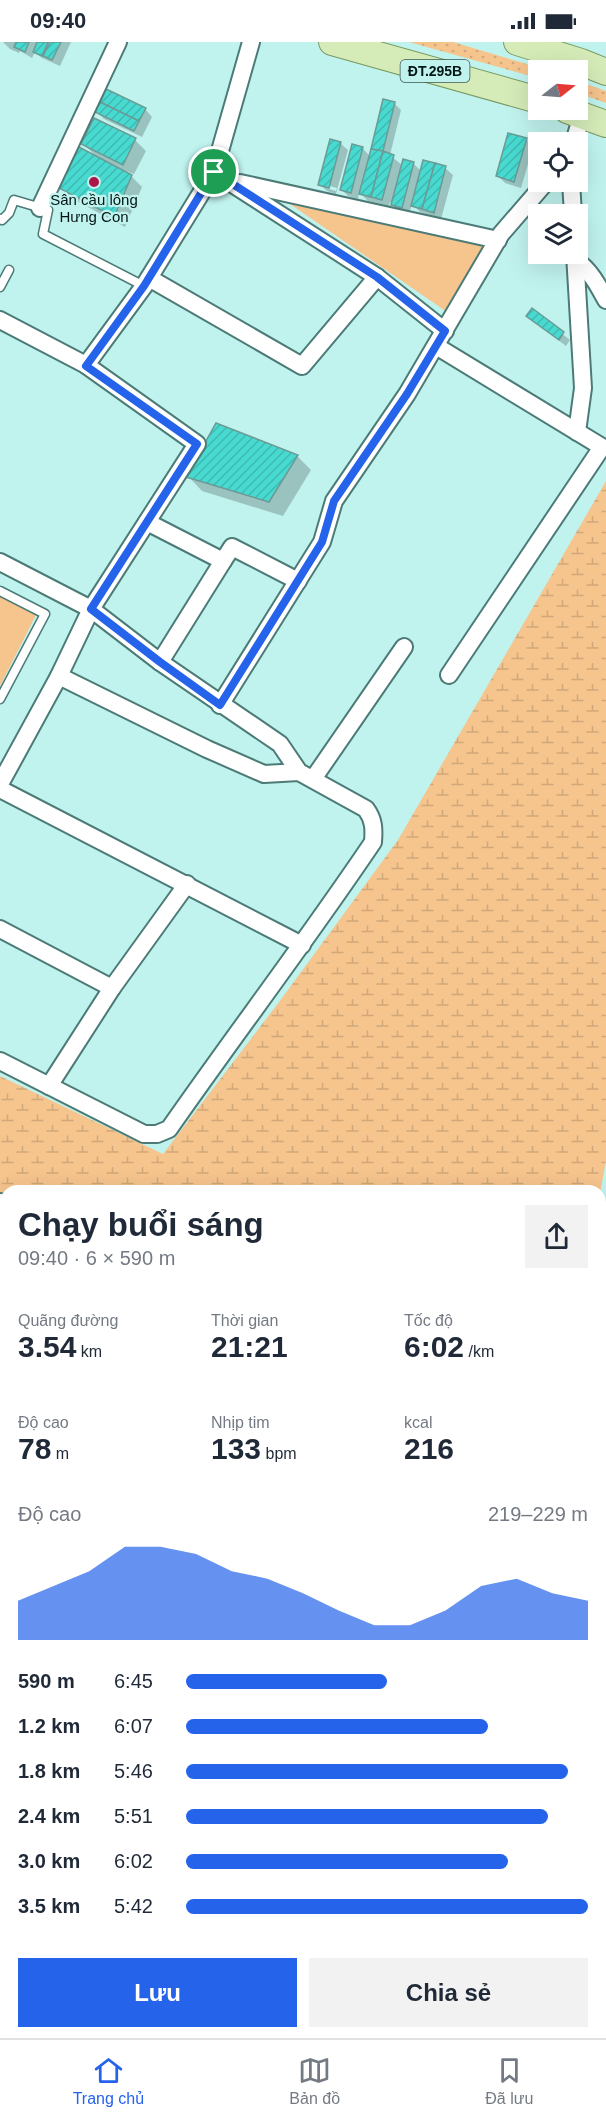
<!DOCTYPE html>
<html lang="vi">
<head>
<meta charset="utf-8">
<style>
  :root { --surface:#fff; --page:#f2f2f3; --text:#1f2937; --muted:#747a83; --line:#e0e1e3; --accent:#2563eb }
  body { margin:0; font-family:Arial,sans-serif; background:var(--page); color:var(--text); height:100vh; display:flex; flex-direction:column; font-size:22px; white-space:nowrap }
  * { box-sizing:border-box; margin:0 }
  p { font-size:20px; color:var(--muted) }
  .icon { flex:none; width:33px; height:33px; fill:none; stroke:currentColor; stroke-width:2; stroke-linecap:round; stroke-linejoin:round }
  .map { position:relative; flex:1; overflow:hidden }
  .sheet { position:absolute; left:0px; top:1143px; width:606px; height:854px; display:flex; flex-direction:column; background:var(--surface); border-radius:18px 18px 0 0; box-shadow:0 6px 24px #0002 }
  .sheet>* { flex:none }
  .needle { width:39px; rotate:73deg }
  .buttons { position:absolute; left:528px; top:18px; display:grid; gap:12px }
  .buttons a { display:grid; place-items:center; width:60px; height:60px; border-radius:0px; background:var(--surface); box-shadow:0 6px 24px #0002; font-size:30px }
  .pin { position:absolute; display:grid; place-items:center; width:51px; height:51px; color:#fff; margin:-26px; border:3px solid #fff; border-radius:50%; box-shadow:0 2px 6px #0007 }
  .round { display:grid; place-items:center; flex:none; width:63px; height:63px; border-radius:0px; background:var(--page) }
  .overview { display:flex; align-items:center; justify-content:space-between; height:102px; padding:0 18px }
  h1 { font-size:33px; font-weight:700; line-height:45px }
  .figures { display:grid; grid-template-columns:repeat(3,1fr); gap:9px; height:102px; padding:6px 18px }
  .figures div { display:grid; align-content:center }
  .figures b { font-size:30px; font-weight:700 }
  .figures small { font-size:16px; font-weight:400 }
  .figures p { font-size:16px }
  .chart { height:168px; padding:12px 18px }
  .chart p { display:flex; justify-content:space-between }
  .chart svg { width:100%; height:108px; margin-top:6px; fill:var(--accent); opacity:.7 }
  .action { display:flex; gap:12px; margin-top:auto; padding:12px 18px }
  .action a { flex:1; height:69px; border-radius:0px; background:var(--accent); color:#fff; font-size:24px; font-weight:700; line-height:69px; text-align:center }
  .action a+a { background:var(--page); color:var(--text) }
  ul { padding:0 18px; list-style:none; font-size:20px }
  li { display:grid; grid-template-columns:96px 72px 1fr; align-items:center; height:45px }
  li i { height:15px; border-radius:8px; background:var(--accent) }
  .status { display:flex; justify-content:space-between; align-items:center; height:42px; padding:0 30px; background:var(--surface); direction:ltr }
  .status svg { height:16px; fill:currentColor }
  .dock { display:flex; justify-content:space-around; align-items:center; height:84px; border-top:2px solid var(--line); background:var(--surface); font-size:16px; color:var(--muted) }
  .dock a { display:grid; justify-items:center; gap:3px }
  .dock .on { color:var(--accent) }
  .map>svg:first-child { display:block }
</style>
</head>
<body>
<div class="status"><b>09:40</b><svg viewBox="0 0 49 12"><path d="M0 12V9h3v3zM5 12V6h3v6zM10 12V3h3v9zM15 12V0h3v12zM26 1h20v11H26zM47 4h2v5h-2z"/></svg></div>
<div class="map">
<svg width="606" height="1996" viewBox="0 0 606 1996">
  <defs>
    <pattern id="grass-dots" width="8" height="8" patternUnits="userSpaceOnUse" patternTransform="scale(1.5)"><rect width="8" height="8" fill="#f6c48d"/><path d="M2 2h.1M6 6h.1" fill="none" stroke="#d1a879" stroke-width="1.8" stroke-linecap="round"/></pattern>
    <pattern id="wetland-marsh" width="20" height="14" patternUnits="userSpaceOnUse" patternTransform="scale(1.5)"><rect width="20" height="14" fill="#f6c48d"/><path d="M1 5h8M5 5V1M11 12h8M15 12V8" fill="none" stroke="#d1a879"/></pattern>
    <pattern id="building-hatch" width="6" height="6" patternUnits="userSpaceOnUse" patternTransform="scale(1.5)"><rect width="6" height="6" fill="#48dad0"/><path d="M-1 1l2-2M0 6l6-6M5 7l2-2" fill="none" stroke="#3dbab2"/></pattern>
  </defs>
  <rect width="100%" height="100%" fill="#c1f3ee"/>
  <g fill="url(#grass-dots)">
    <path d="M409,0h44l94,28h-9v8z"/>
    <path d="M578,39l28,10v12l-28,-10z"/>
  </g>
  <path fill="url(#wetland-marsh)" d="M606,439v680l-6,32v-2h-594v841l190,1 -2,5h-194v-962l163,78 116,-152 119,-162z"/>
  <g fill="#f6c48d">
    <path d="M274,151l206,49 4,7 -37,63z"/>
    <path d="M0,553l37,18 -37,73z"/>
    <path d="M606,1475v500l-6,-5v-487z"/>
    <path d="M329,1990h270l7,6h-225l-3,-2 -1,2h-50z"/>
  </g>
  <g fill="#0003" fill-rule="evenodd">
    <path d="M3,0h68l-11,24 -18,-8 -7,-6 -3,6 -12,-7 -1,2 -9,-4z"/>
    <path d="M394,61l7,7 -11,45 13,11 10,-3 9,9 23,-4 8,7 -12,44 -21,-7 -8,-8 -3,10 -9,-3 -10,-9 -1,4 -21,-5 -9,-9 -1,7 -10,-3 -7,-7 21,-41 8,8z"/>
    <path d="M145,67l7,8 -10,20 -38,-18 -7,-7z"/>
    <path d="M526,97l7,8 -12,41 -16,-5 -7,-7z"/>
    <path d="M135,98l11,11 -12,23 -8,-3 16,16 -17,40 -54,-29 -11,-11 36,-31 -13,-12z"/>
    <path d="M340,101l8,7 -12,44 -9,-3 -7,-7zM326,143l11,3 -1,3 -10,-3z"/>
    <path d="M532,268l38,30 -4,6 -30,-23z"/>
    <path d="M297,414l14,14 -28,46 -81,-25 -14,-15z"/>
  </g>
  <g fill="url(#building-hatch)" stroke="#6b9b96" stroke-width="1.5">
    <path d="M16,0h13l-4,10 -11,-5z"/>
    <path d="M37,0h11l-6,14 -9,-4z"/>
    <path d="M50,0h11l-9,18 -9,-4z"/>
    <path d="M106,47l40,19 -7,13 -39,-19z"/>
    <path d="M383,57l12,3 -12,49 -12,-2z"/>
    <path d="M100,60l39,19 -5,10 -39,-19z"/>
    <path d="M94,76l42,20 -13,27 -42,-21z"/>
    <path d="M508,91l19,5 -13,44 -18,-6z"/>
    <path d="M330,97l11,3 -12,46 -11,-3z"/>
    <path d="M352,102l11,3 -12,46 -11,-3z"/>
    <path d="M79,105l53,28 -18,42 -55,-29z"/>
    <path d="M371,107l12,2 -12,46 -12,-3z"/>
    <path d="M383,109l11,4 -12,45 -11,-3z"/>
    <path d="M403,117l11,3 -12,46 -11,-3z"/>
    <path d="M423,118l12,3 -13,46 -11,-3z"/>
    <path d="M435,121l11,3 -12,47 -12,-4z"/>
    <path d="M532,266l32,24 -5,8 -33,-24z"/>
    <path d="M216,381l82,32 -29,47 -83,-25z"/>
  </g>
  <g fill="none" stroke-linecap="round" stroke-linejoin="round">
    <defs>
      <g id="lane">
        <path d="M0,177l2,1 7,-7 5,-13 34,10 -5,24 101,52"/>
        <path d="M0,245l9,-17"/>
        <path d="M0,549l45,23 -45,85"/>
      </g>
      <g id="street">
        <path d="M574,100l8,-27"/>
        <path d="M571,140l2,32"/>
        <path d="M240,141l258,57"/>
        <path d="M40,166l78,-166"/>
        <path d="M575,212l8,134 -6,44"/>
        <path d="M576,219c13,7 23,26 30,39"/>
        <path d="M377,235l68,54"/>
        <path d="M149,236l153,88 75,-89 -163,-105"/>
        <path d="M0,278l86,45 111,79 -106,165 -32,67 -59,108"/>
        <path d="M436,304l166,101 -153,228"/>
        <path d="M86,323l58,-79 70,-114 37,-130"/>
        <path d="M147,480l76,39 -63,101"/>
        <path d="M223,519l9,-14 66,34"/>
        <path d="M0,520l91,47 69,53 120,82 19,28 67,37c8,11 8,20 7,33 -66,98 -137,191 -204,287l-12,5h-13l-144,-73"/>
        <path d="M59,634l148,73 57,25 35,-2"/>
        <path d="M220,663l102,-163 12,-41 73,-107 94,-160 45,-52"/>
        <path d="M313,737l91,-132"/>
        <path d="M0,747l302,156"/>
        <path d="M0,887l112,59"/>
        <path d="M49,1044l63,-98 75,-104"/>
        <path d="M0,1160l6,1"/>
        <path d="M600,1235l6,-25"/>
        <path d="M600,1290l6,29"/>
        <path d="M600,1338l6,-8"/>
      </g>
      <g id="secondary">
        <path d="M600,1980l6,4"/>
        <path d="M208,1996l2,-6"/>
      </g>
      <g id="primary">
        <path d="M332,0l206,58"/>
        <path d="M517,0l64,20 25,10"/>
        <path d="M567,68l39,14"/>
      </g>
    </defs>
    <use href="#lane" stroke="#4c7b77" stroke-width="11"/>
    <use href="#street" stroke="#4c7b77" stroke-width="20"/>
    <use href="#secondary" stroke="#4c7b77" stroke-width="26"/>
    <use href="#primary" stroke="#7a9962" stroke-width="28"/>
    <use href="#lane" stroke="#fff" stroke-width="8"/>
    <use href="#street" stroke="#fff" stroke-width="16"/>
    <use href="#secondary" stroke="#eaf5dc" stroke-width="22"/>
    <use href="#primary" stroke="#d5ecb9" stroke-width="26"/>
  </g>
  <g fill="none" stroke-linecap="round" stroke-linejoin="round">
    <defs>
      <path id="route" d="M214,130l163,105 68,54 -38,63 -73,107 -12,41 -102,163 -60,-43 -69,-53 106,-165 -111,-78 58,-80z"/>
    </defs>
    <use href="#route" stroke="#fff" stroke-width="12"/>
    <use href="#route" stroke="#2563eb" stroke-width="8"/>
  </g>
  <circle fill="#aa1749" stroke="#c1f3ee" stroke-width="2" cx="94" cy="140" r="6"/>
  <g text-anchor="middle" stroke-width="4.5" stroke-linejoin="round" paint-order="stroke">
    <rect fill="#c1f3ee" stroke="#3d5957" stroke-width="1.5" x="400.5" y="18" width="69" height="22" rx="4.5"/>
    <g font-size="14" font-weight="bold" fill="#041716">
      <text x="435" y="34">ĐT.295B</text>
    </g>
    <g font-size="15" fill="#041716" stroke="#c1f3ee">
      <text x="94" y="163">Sân cầu lông<tspan x="94" dy="17">Hưng Con</tspan></text>
    </g>
  </g>
</svg>
<div class="buttons">
<a><svg class="needle" viewBox="-14 -14 28 28"><path d="M0-13l5 13h-10z" fill="#e53935"/><path d="M0 13l5-13h-10z" fill="#747a83"/></svg></a>
<a><svg class="icon" aria-label="locate" viewBox="0 0 24 24"><circle cx="12" cy="12" r="6"/><path d="M12 2v4M12 18v4M2 12h4M18 12h4"/></svg></a>
<a><svg class="icon" aria-label="layers" viewBox="0 0 24 24"><path d="M12 4l9 5-9 5-9-5zM3 14l9 5 9-5"/></svg></a>
</div>
<div class="pin" style="left:214px;top:130px;background:#1e9e55"><svg class="icon" aria-label="arrive" viewBox="0 0 24 24"><path d="M6 21V4h12l-3 4 3 4H6"/></svg></div>
<section class="sheet">
<div class="overview"><div><h1>Chạy buổi sáng</h1><p>09:40 · 6 × 590 m</p></div><a class="round"><svg class="icon" aria-label="share" viewBox="0 0 24 24"><path d="M12 15V3M7 8l5-5 5 5M5 13v7h14v-7"/></svg></a></div>
<div class="figures">
<div><p>Quãng đường</p><b>3.54<small> km</small></b></div>
<div><p>Thời gian</p><b>21:21</b></div>
<div><p>Tốc độ</p><b>6:02<small> /km</small></b></div>
</div>
<div class="figures">
<div><p>Độ cao</p><b>78<small> m</small></b></div>
<div><p>Nhịp tim</p><b>133<small> bpm</small></b></div>
<div><p>kcal</p><b>216</b></div>
</div>
<div class="chart"><p><span>Độ cao</span>219–229 m</p>
<svg viewBox="0 0 160 44" preserveAspectRatio="none"><path d="M0 44V28L10 22L20 16L30 6L40 6L50 9L60 16L70 19L80 25L90 32L100 38L110 38L120 32L130 22L140 19L150 25L160 28V44z"/></svg>
</div>
<ul>
<li><b>590 m</b>6:45<i style="width:50%"></i></li>
<li><b>1.2 km</b>6:07<i style="width:75%"></i></li>
<li><b>1.8 km</b>5:46<i style="width:95%"></i></li>
<li><b>2.4 km</b>5:51<i style="width:90%"></i></li>
<li><b>3.0 km</b>6:02<i style="width:80%"></i></li>
<li><b>3.5 km</b>5:42<i style="width:100%"></i></li>
</ul>
<div class="action"><a>Lưu</a><a>Chia sẻ</a></div>
</section>
</div>
<nav class="dock">
<a class="on"><svg class="icon" aria-label="home" viewBox="0 0 24 24"><path d="M3 11l9-7 9 7M6 9v11h12V9"/></svg>Trang chủ</a>
<a><svg class="icon" aria-label="map" viewBox="0 0 24 24"><path d="M3 6l6-2 6 2 6-2v14l-6 2-6-2-6 2zM9 4v14M15 6v14"/></svg>Bản đồ</a>
<a><svg class="icon" aria-label="saved" viewBox="0 0 24 24"><path d="M7 4h10v16l-5-4-5 4z"/></svg>Đã lưu</a>
</nav>
</body>
</html>
